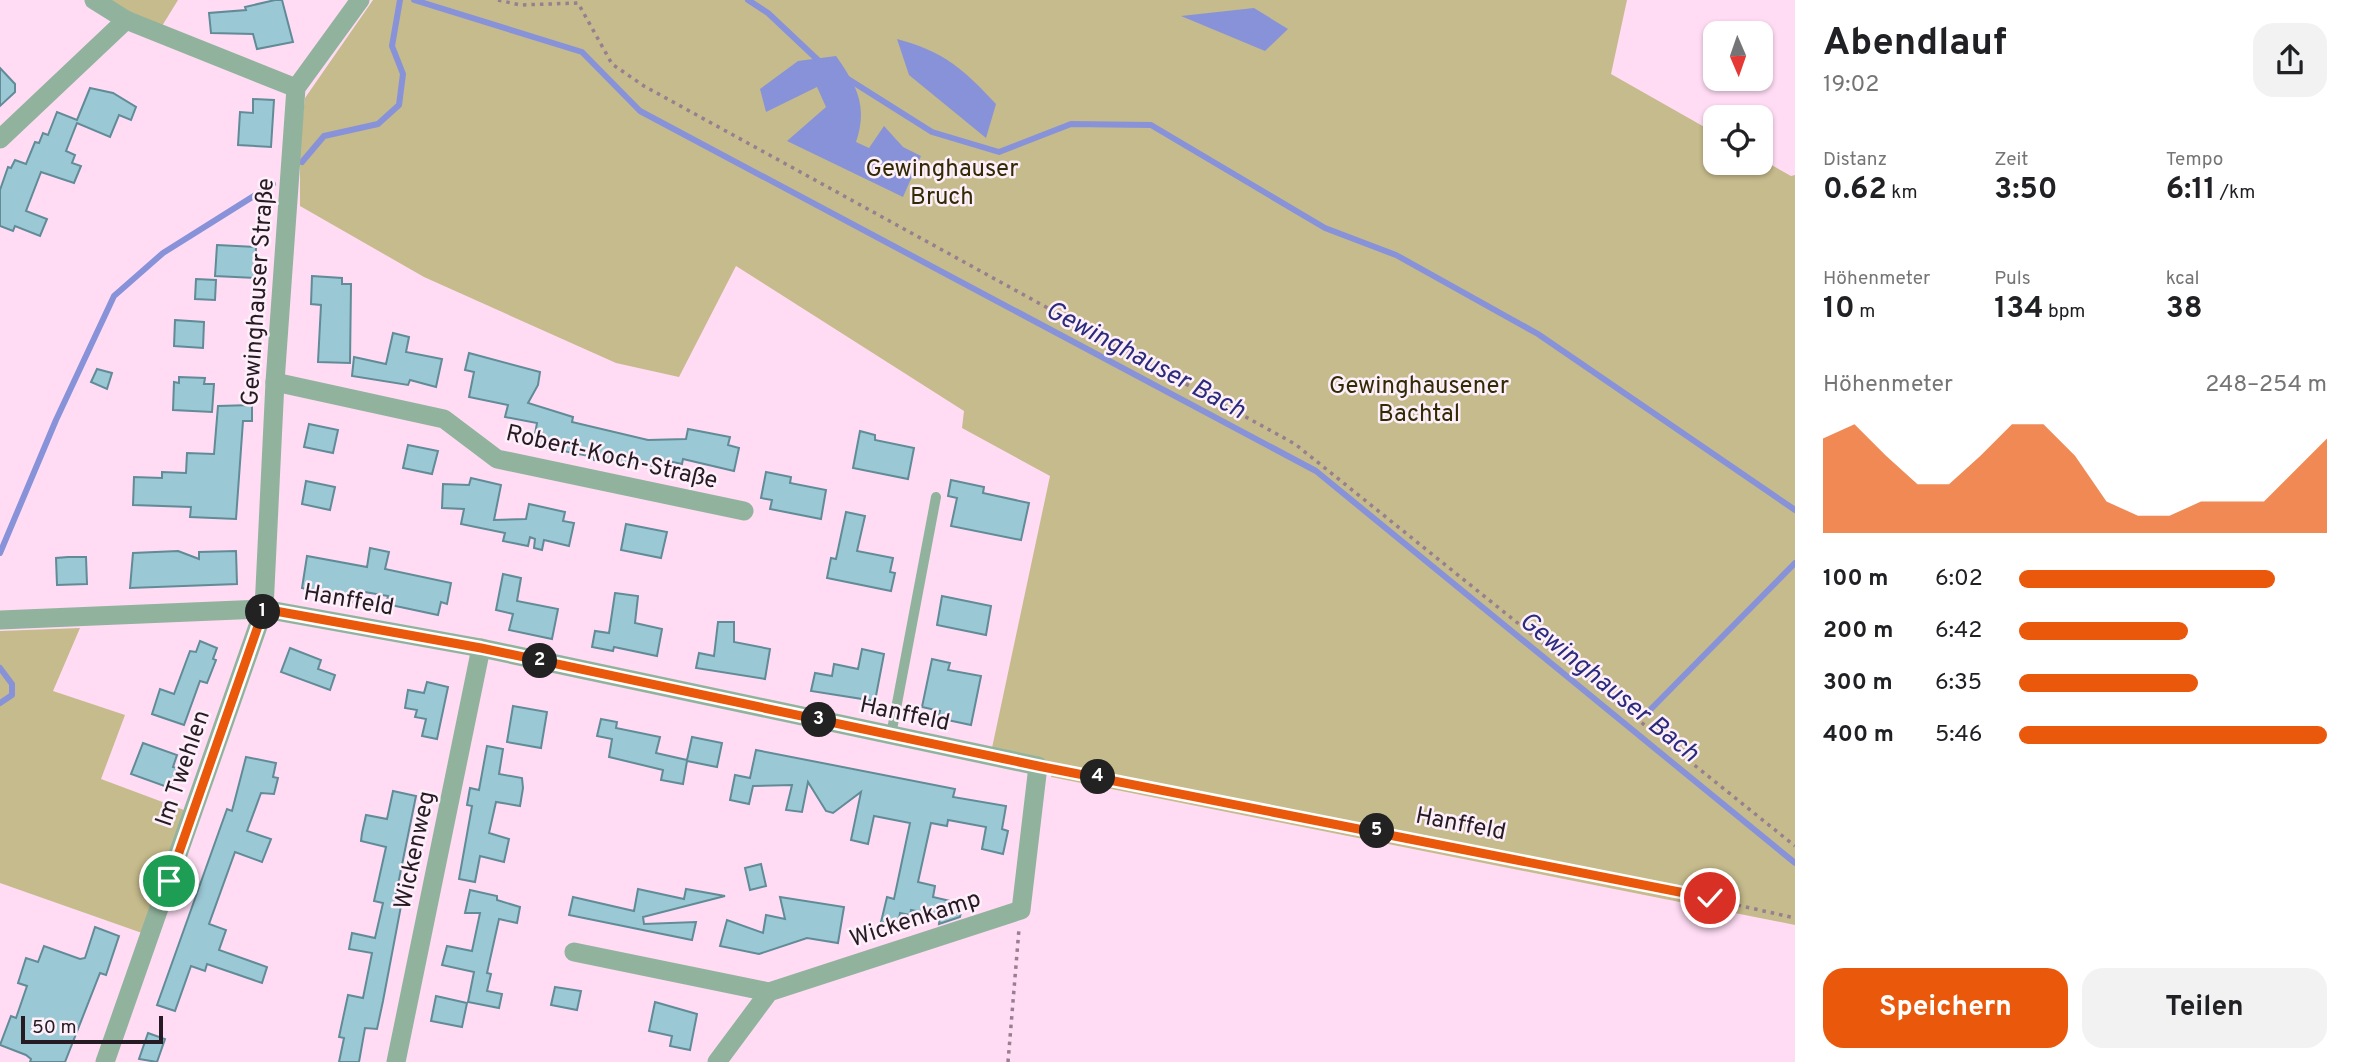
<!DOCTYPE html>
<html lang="de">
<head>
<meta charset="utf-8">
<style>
  :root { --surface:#fff; --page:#f2f2f2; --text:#202124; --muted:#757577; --accent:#ea580c }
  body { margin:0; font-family:Overpass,sans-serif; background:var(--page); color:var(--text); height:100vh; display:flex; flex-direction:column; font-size:26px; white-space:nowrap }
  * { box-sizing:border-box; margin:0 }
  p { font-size:23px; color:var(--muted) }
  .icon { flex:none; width:38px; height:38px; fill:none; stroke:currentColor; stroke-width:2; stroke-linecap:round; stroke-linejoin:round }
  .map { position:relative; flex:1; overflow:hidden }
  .drawer { display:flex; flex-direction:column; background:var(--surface); width:560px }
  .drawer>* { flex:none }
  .needle { width:46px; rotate:178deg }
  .buttons { position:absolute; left:1703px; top:21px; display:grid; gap:14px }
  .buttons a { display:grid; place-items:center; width:70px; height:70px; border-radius:14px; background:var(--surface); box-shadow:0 2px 5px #0004; font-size:35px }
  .scale { position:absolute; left:21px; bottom:18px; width:142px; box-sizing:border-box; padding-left:7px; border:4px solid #271b23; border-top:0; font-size:19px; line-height:24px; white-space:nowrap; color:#271b23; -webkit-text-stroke:5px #fef0fa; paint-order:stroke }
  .pin { position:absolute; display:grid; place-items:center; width:60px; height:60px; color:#fff; margin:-30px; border:4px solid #fff; border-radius:50%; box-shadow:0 2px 7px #0007 }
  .km { position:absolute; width:35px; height:35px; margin:-18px; border-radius:50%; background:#222; color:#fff; font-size:19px; line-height:35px; text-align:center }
  .round { display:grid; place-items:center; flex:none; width:74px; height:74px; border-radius:21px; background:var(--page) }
  .overview { display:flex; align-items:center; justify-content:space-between; height:119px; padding:0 28px }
  h1 { font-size:38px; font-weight:700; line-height:52px }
  .metrics { display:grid; grid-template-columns:repeat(3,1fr); gap:10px; height:119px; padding:7px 28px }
  .metrics div { display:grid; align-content:center }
  .metrics b { font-size:30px; font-weight:700 }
  .metrics small { font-size:19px; font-weight:400 }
  .metrics p { font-size:19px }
  .chart { height:196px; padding:14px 28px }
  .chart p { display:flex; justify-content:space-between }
  .chart svg { width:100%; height:126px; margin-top:7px; fill:var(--accent); opacity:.7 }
  .action { display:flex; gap:14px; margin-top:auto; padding:14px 28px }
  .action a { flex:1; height:80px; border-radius:21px; background:var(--accent); color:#fff; font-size:28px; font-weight:700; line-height:80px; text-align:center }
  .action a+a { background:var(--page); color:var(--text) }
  ul { padding:0 28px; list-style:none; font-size:23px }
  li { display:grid; grid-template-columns:112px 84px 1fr; align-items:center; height:52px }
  li i { height:18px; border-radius:9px; background:var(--accent) }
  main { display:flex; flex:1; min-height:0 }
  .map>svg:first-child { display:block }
</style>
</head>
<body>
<main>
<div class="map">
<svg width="1795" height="1062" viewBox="0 0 1795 1062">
  <rect width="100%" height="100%" fill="#ffdcf4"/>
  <g fill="#c6bb8c">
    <path d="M110,0h68l-16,26 -44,-18z"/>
    <path d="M373,0h1254l-16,74 104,59v30h45l1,-4 30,17 4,-1v750l-744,-148 1,-14 -60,-15 58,-272 -88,-48 2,-17 -228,-145 -57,111 -63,-14 -192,-86 -124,-71v-66l5,-42z"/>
    <path d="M80,628l-27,63 72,24 -24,64 83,31 -42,123 -142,-50v-252z"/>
  </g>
  <g fill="#8892d9">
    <path d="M1254,8l34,21 -23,22 -84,-35z"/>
    <path d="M897,39c48,13 66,30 99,65l-10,34 -77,-63z"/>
    <path d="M836,56c21,30 32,50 20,86l13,6 15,-22 19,21 18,9 -18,41 -116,-56 39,-34 -9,-20 -51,25 -6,-23 38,-28z"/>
  </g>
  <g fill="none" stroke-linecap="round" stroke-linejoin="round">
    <g stroke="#8892d9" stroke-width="6">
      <path d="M414,0l168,52 58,59 676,360 479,392"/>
      <path d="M748,0l20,13 52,49"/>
      <path d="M848,79l84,53 67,20 72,-28 80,1 174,103 71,27 142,79 257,176"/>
      <path d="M302,162l22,-26 54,-12 21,-19 4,-31 -11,-28 8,-46"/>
      <path d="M0,553l56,-133 58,-124 49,-43 110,-69"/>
      <path d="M0,668l12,16v11l-12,8"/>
      <path d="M1650,710l145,-147"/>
    </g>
  </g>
  <g fill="#9bc8d5" stroke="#608b97" stroke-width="2">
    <path d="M275,0h7l11,42 -36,7 -4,-15 -42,-1 -2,-20 37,-3 -1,-3z"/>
    <path d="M0,68l15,16v8l-15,14z"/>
    <path d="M90,88l23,5 23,14 -5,13 -12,-5 -9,22 -33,-14 -11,28 9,4 -3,8 9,3 -7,17 -33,-11 -15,39 21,8 -7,17 -25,-10 -2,5 -13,-5v-36l8,-23 3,1 4,-8 11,4 9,-22 4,1 4,-10 5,2 9,-23 20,8z"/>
    <path d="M253,99l21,1 -3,47 -33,-2 2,-33 13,1z"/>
    <path d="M217,245l39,2 -1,31 -40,-2z"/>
    <path d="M312,276l30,2v6h9l-1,79 -32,-1 3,-57 -10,-1z"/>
    <path d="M196,279l20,1 -1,20 -20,-1z"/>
    <path d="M175,320l29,2 -1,26 -29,-2z"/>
    <path d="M393,333l16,4 -3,15 36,7 -6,28 -26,-7 -2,5 -56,-9 2,-19 32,7z"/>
    <path d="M469,353l71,19 -2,13 -10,18 45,14 -1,5 76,18 38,-1 2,-10 42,8 -2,8 11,3 -5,23 -51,-12 -1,5 -28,-6 -2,11 -20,-6 -38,-3v-3l-61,-12 4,-22 -32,-6 3,-12 -39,-8 5,-25 -9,-2z"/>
    <path d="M97,369l15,4 -5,16 -16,-7z"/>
    <path d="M179,377l26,1 -1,6h10l-2,28 -39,-2 1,-28 5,1z"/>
    <path d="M252,405v16h-9l-7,98 -46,-2 1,-10 -58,-2 1,-28 28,1v-6l24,1 1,-20 27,1 4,-48z"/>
    <path d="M309,424l29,6 -5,23 -29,-6z"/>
    <path d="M860,431l15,4v5l39,8 -6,31 -55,-11z"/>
    <path d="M408,445l30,6 -6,23 -29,-6z"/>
    <path d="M766,472l25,5 -1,6 36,7 -5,29 -51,-10 2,-9 -11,-2z"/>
    <path d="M471,478l30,7 -7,35 32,-1 3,-15 36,8 -2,9 11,2 -5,23 -25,-6 -2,10 -8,-2 1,-9 -5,-2 -2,9 -25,-5 2,-8 -44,-9 3,-15 -22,-1 1,-24 26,1z"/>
    <path d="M951,480l33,7 -1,6 46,10 -8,37 -70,-14 6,-28 -9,-2z"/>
    <path d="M306,481l29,6 -5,23 -28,-6z"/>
    <path d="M846,512l19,4 -8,35 36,7 -3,14 5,1 -4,18 -64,-13 4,-20 5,1z"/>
    <path d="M626,524l41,8 -6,26 -40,-8z"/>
    <path d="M370,548l19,4 -4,17 66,14 -4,21 -6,-2 -3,13 -52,-11 2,-8 -35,-6 -1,12 -50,-14 5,-32 60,11z"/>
    <path d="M178,551l21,8v-7l37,-1 1,33 -107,4 3,-35z"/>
    <path d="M68,557h18l1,27 -30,1 -1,-27z"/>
    <path d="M503,574l18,4 -4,23 41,8 -6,30 -43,-9 4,-16 -17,-4z"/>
    <path d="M615,593l23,3 -3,27 27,6 -5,27 -43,-9 -1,4 -21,-4 3,-16 14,2z"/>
    <path d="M942,596l49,10 -5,29 -49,-10z"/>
    <path d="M718,622h16v20l36,7 -5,30 -69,-11 3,-15 15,3z"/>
    <path d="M200,641l17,7 -4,11 3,1 -9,23 -7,-2 -16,44 -32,-11 8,-25 14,5 16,-43 6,1z"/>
    <path d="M290,648l31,12 -3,9 17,6 -5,15 -49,-18z"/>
    <path d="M862,649l22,5 -9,47 -64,-10 4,-18 17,3 2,-12 24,5z"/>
    <path d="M932,659l18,4 -2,7 33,6 -10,49 -33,-7 2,-7 -18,-4z"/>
    <path d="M427,682l21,5 -11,52 -15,-3 4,-17 -11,-2 2,-7 -12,-2 3,-18 16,3z"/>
    <path d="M513,706l34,6 -6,36 -34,-6z"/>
    <path d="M601,719l16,3 -1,6 44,9 -4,16 31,7 5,-23 30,6 -5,24 -30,-6 -4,23 -22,-4 2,-10 -54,-13 3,-18 -15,-3z"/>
    <path d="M143,743l34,12 -4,12 4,1 -7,20 -39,-14z"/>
    <path d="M487,746l16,3 -4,25 23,4 1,10 -3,18 -24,-4 -7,31 20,6 -5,23 -24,-6 -5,26 -16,-3 13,-73 -5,-1 3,-17 9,2z"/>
    <path d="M756,750l199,39 -2,8 53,9 -4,23 6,2 -5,23 -21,-5 4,-22 -38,-7 -1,6 -16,-3 -13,59 17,4 -2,11 30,7 -3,13 -21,7 1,-8 -29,-6 -1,5 -10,-2 -2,13 -17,-4 6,-25 7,2 16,-76 -36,-7 -6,28 -17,-4 10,-48 -28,21 -7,-2 -18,-29 -6,30 -16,-2 6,-25 -39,1 -4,18 -19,-4 5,-25 15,3z"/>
    <path d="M246,757l30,6 -3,14 5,1 -4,16 -13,-1 -14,38 24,8 -9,23 -27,-10 -26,72 17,6 -7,20 48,17 -5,16 -55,-19 -2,7 -14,-5 -16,45 -18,-6 70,-196 5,2z"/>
    <path d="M393,791l23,5 -22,108 7,2 -18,95 -6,28 -12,-1 -6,34h-20l5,-24 -5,-1 9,-42 15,3 9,-45 -23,-4 3,-16 23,5 8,-35 -9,-2 12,-54 -25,-6 1,-8 4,-18 21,4z"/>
    <path d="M761,864l5,22 -16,4 -5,-22z"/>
    <path d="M638,889l46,10 2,-10 39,7 -82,21 1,7 52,-2 -4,18 -123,-25 4,-18 61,14z"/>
    <path d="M470,890l27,6v4l23,7 -3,16 -18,-4 -12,54 4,1 -4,17 15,3 -3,14 -31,-6 6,-30 -32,-7 5,-19 25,5 8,-38h-15z"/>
    <path d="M780,897l64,10 -6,36 -31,-5 -48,16 -39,-8 7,-26 36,13 3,-18 19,4z"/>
    <path d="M95,927l24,9 -13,39 -6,-2 -35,89h-35l1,-3 -5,-4 -26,-10 11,-29 5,2 11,-32 -9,-3 8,-25 12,4 6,-16 36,13 5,-1z"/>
    <path d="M555,987l26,4 -4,19 -26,-5z"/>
    <path d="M436,996l31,7 -5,24 -31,-6z"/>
    <path d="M655,1002l42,12 -7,36 -20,-4 2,-10 -23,-5z"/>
    <path d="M148,1033l17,6 -8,23 -18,-3z"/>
  </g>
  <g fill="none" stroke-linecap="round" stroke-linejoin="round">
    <g stroke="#977f8f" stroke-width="3.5" stroke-dasharray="3.5 5" stroke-linecap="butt">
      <path d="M498,0l22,5 58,-2 34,61 32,22 651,358 500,402"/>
      <path d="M1054,769l572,111 169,38"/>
      <path d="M1008,1062l11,-133"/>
    </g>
    <path stroke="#91b39d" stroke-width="10" d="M891,735l45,-238"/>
    <g stroke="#91b39d" stroke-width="19">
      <path d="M94,0l32,20 170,68"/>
      <path d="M0,139l126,-119"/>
      <path d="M275,382l169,37 53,40 247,52"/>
      <path d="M0,620l264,-11 217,39 557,118 -17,144 -252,82 -52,70"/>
      <path d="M574,952l195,40"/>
      <path d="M105,1062l159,-453 11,-227 21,-294 64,-88"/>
      <path d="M396,1062l85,-414"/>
    </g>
  </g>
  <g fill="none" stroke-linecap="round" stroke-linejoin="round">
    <defs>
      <path id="route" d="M169,881l95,-272 217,39 557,118 672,132"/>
    </defs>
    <use href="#route" stroke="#fff" stroke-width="14"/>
    <use href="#route" stroke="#ea580c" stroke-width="9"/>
  </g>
  <g text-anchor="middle" stroke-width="5" stroke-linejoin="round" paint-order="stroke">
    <g font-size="24" fill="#322a04" stroke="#fef0fa">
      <text x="942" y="176">Gewinghauser<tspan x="942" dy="28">Bruch</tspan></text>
      <text x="1419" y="393">Gewinghausener<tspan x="1419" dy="28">Bachtal</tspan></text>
    </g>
    <g font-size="24" fill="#271b23" stroke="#fef0fa">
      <text transform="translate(257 292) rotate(-86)" y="8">Gewinghauser Straße</text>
      <text transform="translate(612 456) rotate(13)" y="8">Robert-Koch-Straße</text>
      <text transform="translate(349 599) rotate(10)" y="8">Hanffeld</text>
      <text transform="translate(905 713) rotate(12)" y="8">Hanffeld</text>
      <text transform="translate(182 768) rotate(-71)" y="8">Im Twehlen</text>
      <text transform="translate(1461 823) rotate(11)" y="8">Hanffeld</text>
      <text transform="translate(414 850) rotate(-78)" y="8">Wickenweg</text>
      <text transform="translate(915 918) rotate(-18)" y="8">Wickenkamp</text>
    </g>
    <g font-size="26" font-style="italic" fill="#2b2b7d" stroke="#fef0fa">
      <text transform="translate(1146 359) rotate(28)" y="9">Gewinghauser Bach</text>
      <text transform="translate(1610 686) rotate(39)" y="9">Gewinghauser Bach</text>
    </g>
  </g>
</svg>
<div class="buttons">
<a><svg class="needle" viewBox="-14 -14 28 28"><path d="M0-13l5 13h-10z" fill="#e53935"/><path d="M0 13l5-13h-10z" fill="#757577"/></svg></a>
<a><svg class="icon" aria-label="locate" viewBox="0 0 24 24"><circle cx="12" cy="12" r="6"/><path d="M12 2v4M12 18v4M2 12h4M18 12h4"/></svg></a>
</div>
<div class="scale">50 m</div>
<div class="pin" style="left:169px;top:881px;background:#1e9e55"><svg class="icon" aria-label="arrive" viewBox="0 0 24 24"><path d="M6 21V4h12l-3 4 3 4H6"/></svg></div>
<div class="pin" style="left:1710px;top:898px;background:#d93025"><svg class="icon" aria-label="check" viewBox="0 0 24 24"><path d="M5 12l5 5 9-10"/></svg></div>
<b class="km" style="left:263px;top:612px">1</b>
<b class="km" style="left:540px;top:661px">2</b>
<b class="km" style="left:819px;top:720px">3</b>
<b class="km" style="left:1098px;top:777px">4</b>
<b class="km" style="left:1377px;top:831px">5</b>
</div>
<section class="drawer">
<div class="overview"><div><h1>Abendlauf</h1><p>19:02</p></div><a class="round"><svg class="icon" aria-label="share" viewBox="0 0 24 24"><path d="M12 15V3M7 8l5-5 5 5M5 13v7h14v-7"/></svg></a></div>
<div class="metrics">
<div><p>Distanz</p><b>0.62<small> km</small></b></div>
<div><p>Zeit</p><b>3:50</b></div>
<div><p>Tempo</p><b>6:11<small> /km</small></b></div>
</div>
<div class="metrics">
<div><p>Höhenmeter</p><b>10<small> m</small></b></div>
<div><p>Puls</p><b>134<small> bpm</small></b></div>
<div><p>kcal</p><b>38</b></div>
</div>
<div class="chart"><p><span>Höhenmeter</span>248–254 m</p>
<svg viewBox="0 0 160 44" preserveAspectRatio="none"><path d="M0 44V11L10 6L20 17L30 27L40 27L50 17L60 6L70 6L80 17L90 33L100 38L110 38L120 33L130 33L140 33L150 22L160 11V44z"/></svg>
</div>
<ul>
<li><b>100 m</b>6:02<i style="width:83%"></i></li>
<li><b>200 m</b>6:42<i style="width:55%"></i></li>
<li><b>300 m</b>6:35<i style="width:58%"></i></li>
<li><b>400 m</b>5:46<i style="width:100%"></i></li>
</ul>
<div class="action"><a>Speichern</a><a>Teilen</a></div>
</section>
</main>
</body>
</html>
